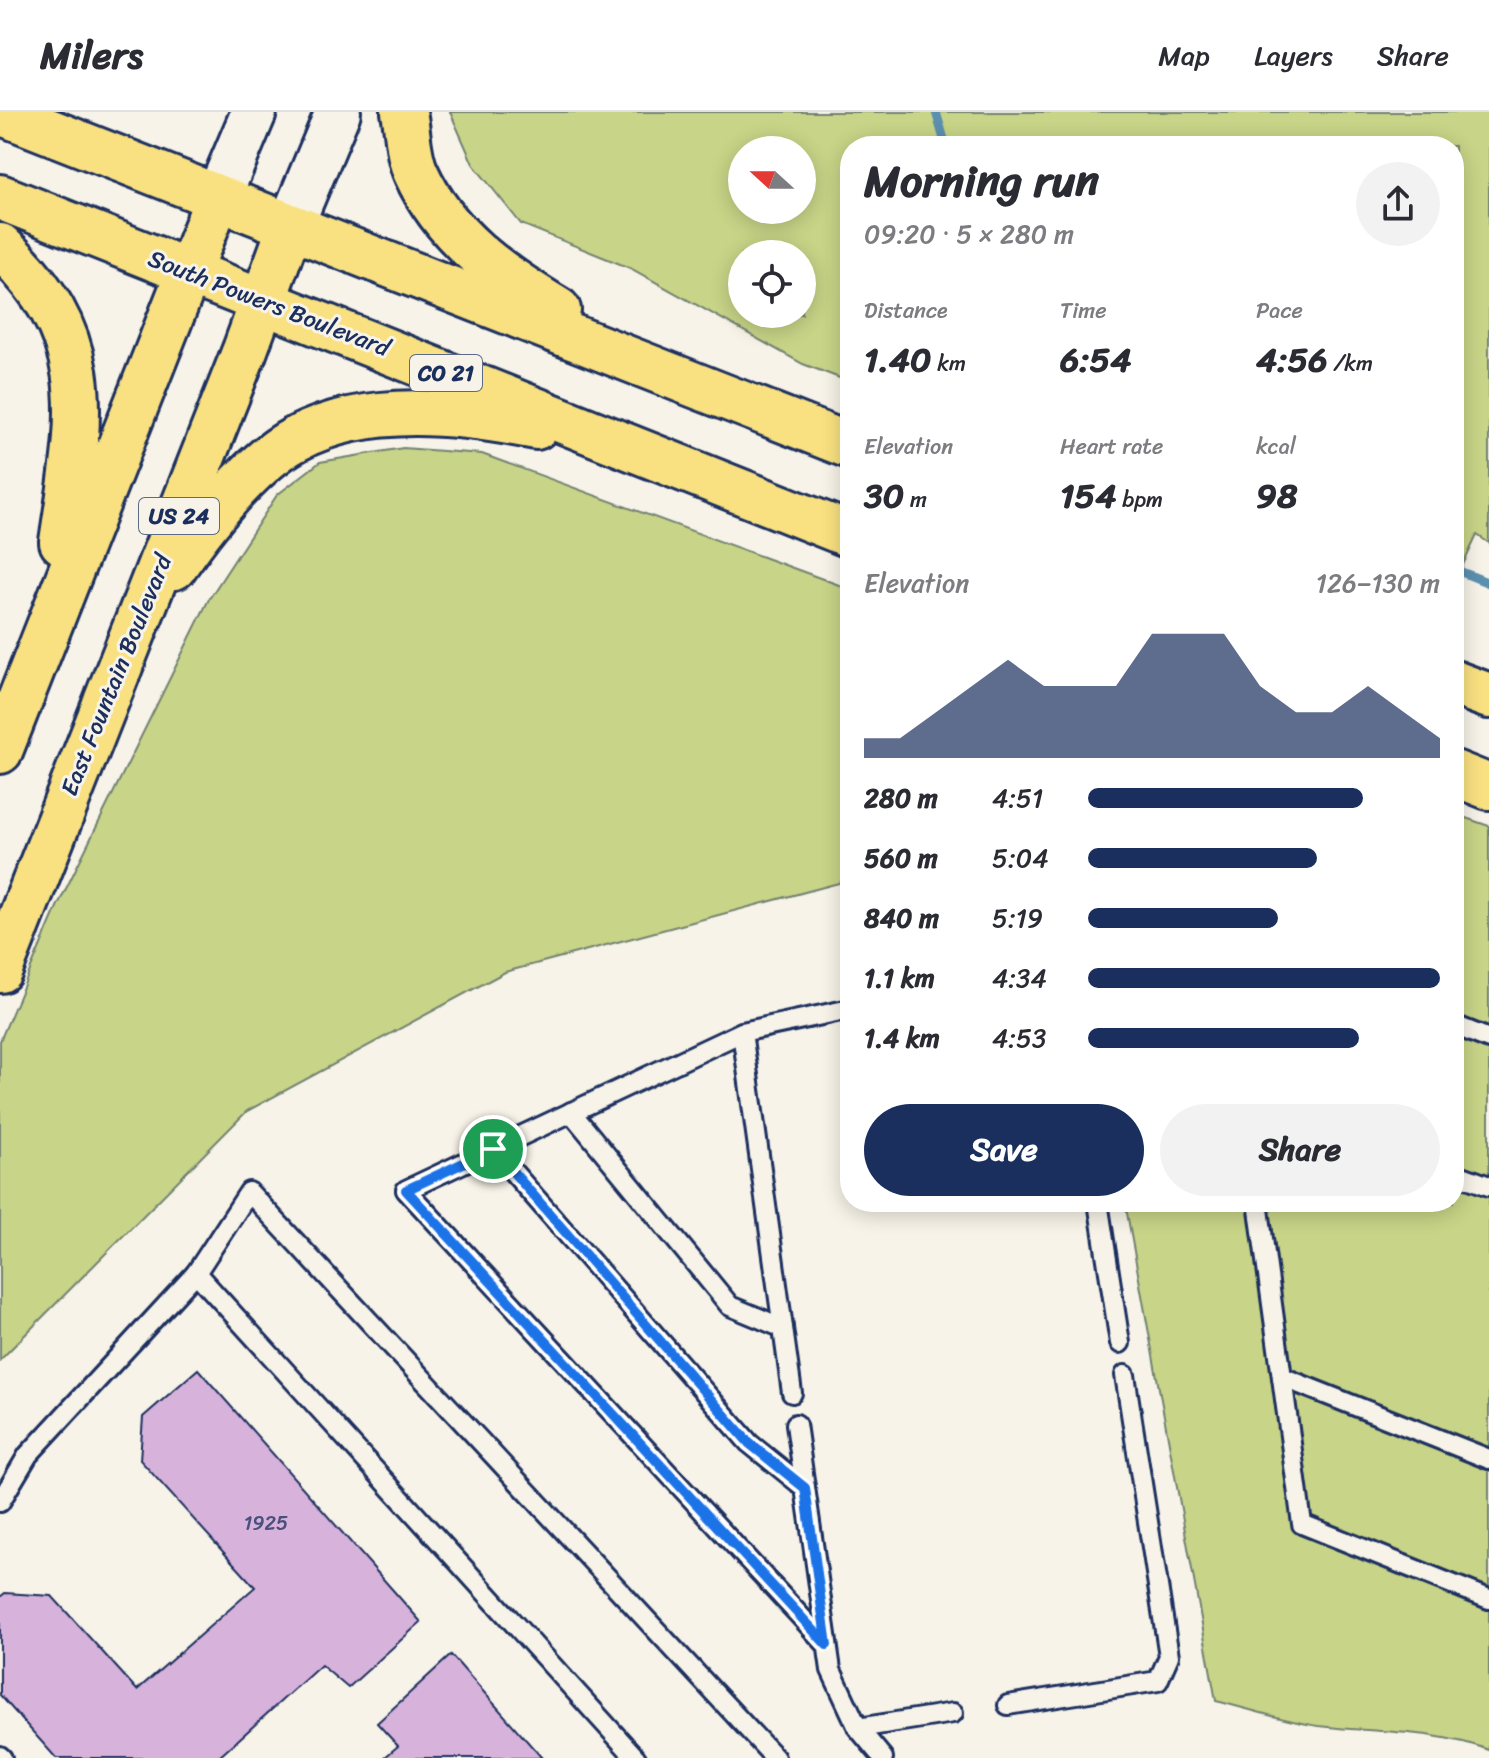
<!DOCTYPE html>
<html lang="en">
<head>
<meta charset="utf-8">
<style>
  :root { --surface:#fff; --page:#f2f2f3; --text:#2b2b33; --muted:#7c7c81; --line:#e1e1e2; --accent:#1b2f5e }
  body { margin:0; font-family:Sriracha,sans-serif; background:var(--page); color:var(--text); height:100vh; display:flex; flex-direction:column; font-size:30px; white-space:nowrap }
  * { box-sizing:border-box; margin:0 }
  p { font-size:26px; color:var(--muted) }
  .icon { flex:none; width:44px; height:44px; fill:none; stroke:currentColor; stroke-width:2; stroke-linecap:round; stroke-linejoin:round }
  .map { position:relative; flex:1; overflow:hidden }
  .panel { position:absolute; left:840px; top:24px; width:624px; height:1076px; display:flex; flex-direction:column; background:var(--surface); border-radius:32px; box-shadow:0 4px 20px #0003 }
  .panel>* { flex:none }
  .needle { width:52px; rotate:291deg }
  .buttons { position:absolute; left:728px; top:24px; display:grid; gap:16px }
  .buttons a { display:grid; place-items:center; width:88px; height:88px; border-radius:50%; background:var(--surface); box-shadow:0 4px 20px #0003; font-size:40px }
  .pin { position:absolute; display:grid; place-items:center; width:68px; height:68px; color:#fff; margin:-34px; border:4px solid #fff; border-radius:50%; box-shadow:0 2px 8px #0007 }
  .round { display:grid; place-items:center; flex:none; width:84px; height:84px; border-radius:42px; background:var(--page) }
  .head { display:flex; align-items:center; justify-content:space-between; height:136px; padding:0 24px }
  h1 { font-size:44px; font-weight:700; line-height:60px }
  .figures { display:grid; grid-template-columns:repeat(3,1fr); gap:12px; height:136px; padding:8px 24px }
  .figures div { display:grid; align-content:center }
  .figures b { font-size:34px; font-weight:700 }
  .figures small { font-size:22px; font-weight:400 }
  .figures p { font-size:22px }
  .chart { height:224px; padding:16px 24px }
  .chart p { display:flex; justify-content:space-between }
  .chart svg { width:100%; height:144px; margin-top:8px; fill:var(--accent); opacity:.7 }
  .button { display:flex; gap:16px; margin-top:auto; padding:16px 24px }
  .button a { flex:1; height:92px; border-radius:48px; background:var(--accent); color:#fff; font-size:32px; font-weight:700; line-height:92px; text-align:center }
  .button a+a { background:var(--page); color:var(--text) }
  ul { padding:0 24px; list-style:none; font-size:26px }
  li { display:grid; grid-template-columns:128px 96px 1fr; align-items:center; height:60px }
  li i { height:20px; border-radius:10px; background:var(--accent) }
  header { display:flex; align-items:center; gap:48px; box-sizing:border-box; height:112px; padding:0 40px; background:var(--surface); border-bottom:2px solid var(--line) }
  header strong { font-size:38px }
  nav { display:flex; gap:44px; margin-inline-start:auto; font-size:28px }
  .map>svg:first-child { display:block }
</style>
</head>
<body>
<header>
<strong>Milers</strong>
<nav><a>Map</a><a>Layers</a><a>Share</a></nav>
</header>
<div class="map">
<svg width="1489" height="1646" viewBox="0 0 1489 1646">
  <rect width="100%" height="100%" fill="#f7f3e8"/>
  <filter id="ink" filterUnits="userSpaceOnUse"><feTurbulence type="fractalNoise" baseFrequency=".0125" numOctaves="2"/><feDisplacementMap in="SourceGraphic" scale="16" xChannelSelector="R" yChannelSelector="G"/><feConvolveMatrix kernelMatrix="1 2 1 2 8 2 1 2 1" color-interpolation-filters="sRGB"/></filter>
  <g filter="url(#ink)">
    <g fill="#c8d487" stroke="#728272" stroke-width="2" fill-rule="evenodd">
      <path d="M450,0h1039v431l-12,-8 -23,49v-438h-604v236l-47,-18 -173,-96 -109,-44 -48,-60zM742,38h60v60h-60zM742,142h60v60h-60z"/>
      <path d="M403,336l79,6 368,135v291l-345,92 -258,139 -247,249v-319l57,-134 152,-308 68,-104 43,-33z"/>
      <path d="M1454,702l35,12v924c-55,-21 -113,-17 -171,-24 -34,-5 -69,-17 -102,-25l-91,-499h329z"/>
    </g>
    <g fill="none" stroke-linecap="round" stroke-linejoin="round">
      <g stroke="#5b90af" stroke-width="9">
        <path d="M936,0l10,34"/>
        <path d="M1454,457l35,14"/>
      </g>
    </g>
    <g fill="#d7b2db" stroke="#1b2f5e" stroke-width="2">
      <path d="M198,1257l223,253 -73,66 -27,-23 -103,93h-162l-56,-63v-98l5,-4 47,3 85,94 118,-103 -115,-127 3,-43z"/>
      <path d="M451,1543l91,103h-158l14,-12 -21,-23z"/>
    </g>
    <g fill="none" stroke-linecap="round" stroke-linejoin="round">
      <defs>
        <g id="lane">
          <path d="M1454,913l35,14"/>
          <path d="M742,920l-336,158 421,455"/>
          <path d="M571,1000l159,194 53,22"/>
          <path d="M493,1037l256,294 56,45"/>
          <path d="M1454,1061l35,13"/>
          <path d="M1098,1090l22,141"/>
          <path d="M1258,1090l44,322 187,75"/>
          <path d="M196,1161l440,485"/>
          <path d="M1282,1265l207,82"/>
          <path d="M792,1281l-50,-361 108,-23"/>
          <path d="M796,1312l35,246 27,58 25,30"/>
          <path d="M0,1390l28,-47 168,-182 53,-81 526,566"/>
          <path d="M1008,1593l150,-24 11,-25 -44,-281"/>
          <path d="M858,1616l95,-15"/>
          <path d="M0,1644l2,2"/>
        </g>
        <g id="secondary">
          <path d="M217,88l37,-88"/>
          <path d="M290,115l48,-115"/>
        </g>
        <g id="highway">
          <path d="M0,0l850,334"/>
          <path d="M404,0c4,19 4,44 12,61 29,64 84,102 142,137"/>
          <path d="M0,85l850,338"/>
          <path d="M0,134c101,93 80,174 62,296"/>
          <path d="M174,455c30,-43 76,-104 122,-128 72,-38 164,-27 240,-12"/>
          <path d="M1454,571l35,13"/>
          <path d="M0,639l217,-551"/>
          <path d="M1454,661l35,14"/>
          <path d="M0,858l245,-620 45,-123"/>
        </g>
      </defs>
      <use href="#lane" stroke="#1b2f5e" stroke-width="24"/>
      <use href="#secondary" stroke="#1b2f5e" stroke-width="50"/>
      <use href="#highway" stroke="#1b2f5e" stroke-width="50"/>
      <use href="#lane" stroke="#f7f3e8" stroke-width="18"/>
      <use href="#secondary" stroke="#f7f3e8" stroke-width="44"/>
      <use href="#highway" stroke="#f9e181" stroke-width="44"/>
    </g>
  </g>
  <g fill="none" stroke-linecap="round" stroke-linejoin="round" filter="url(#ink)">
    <defs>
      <path id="route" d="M493,1037l256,294 56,45 22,157 -421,-455z"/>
    </defs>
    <use href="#route" stroke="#fff" stroke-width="16"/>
    <use href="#route" stroke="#1a73e8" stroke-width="10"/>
  </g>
  <g text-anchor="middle" stroke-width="6" stroke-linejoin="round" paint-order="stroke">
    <g font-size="20" fill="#4a507d">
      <text x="266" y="1418">1925</text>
    </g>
    <g fill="#f7f3e8" stroke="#5d6a87" stroke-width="2">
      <rect x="410" y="243" width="72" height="36" rx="6"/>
      <rect x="139" y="386" width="80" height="36" rx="6"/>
    </g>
    <g font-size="22" font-weight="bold" fill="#1b2f5e">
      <text x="446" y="269">CO 21</text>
      <text x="179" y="412">US 24</text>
    </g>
    <g font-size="24" fill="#1b2f5e" stroke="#f7f3e8">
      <text transform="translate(269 191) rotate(21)" y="8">South Powers Boulevard</text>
      <text transform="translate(116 563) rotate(-68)" y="8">East Fountain Boulevard</text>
    </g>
  </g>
</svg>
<div class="buttons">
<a><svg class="needle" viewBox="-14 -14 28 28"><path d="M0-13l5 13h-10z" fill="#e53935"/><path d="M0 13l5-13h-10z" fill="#7c7c81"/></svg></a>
<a><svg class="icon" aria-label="locate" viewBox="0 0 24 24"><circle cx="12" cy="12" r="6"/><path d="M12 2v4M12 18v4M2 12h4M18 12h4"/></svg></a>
</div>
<div class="pin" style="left:493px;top:1037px;background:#1e9e55"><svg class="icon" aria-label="arrive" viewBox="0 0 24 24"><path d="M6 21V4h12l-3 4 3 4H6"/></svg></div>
<section class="panel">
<div class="head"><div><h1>Morning run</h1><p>09:20 · 5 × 280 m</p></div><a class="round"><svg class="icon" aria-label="share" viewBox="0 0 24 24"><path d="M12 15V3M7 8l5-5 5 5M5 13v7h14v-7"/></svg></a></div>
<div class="figures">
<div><p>Distance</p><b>1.40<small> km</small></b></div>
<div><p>Time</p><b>6:54</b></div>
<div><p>Pace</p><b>4:56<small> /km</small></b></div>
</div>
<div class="figures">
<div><p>Elevation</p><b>30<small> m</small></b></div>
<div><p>Heart rate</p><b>154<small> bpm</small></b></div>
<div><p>kcal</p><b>98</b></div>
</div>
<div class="chart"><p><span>Elevation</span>126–130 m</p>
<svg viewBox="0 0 160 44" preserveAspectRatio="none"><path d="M0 44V38L10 38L20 30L30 22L40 14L50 22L60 22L70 22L80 6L90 6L100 6L110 22L120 30L130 30L140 22L150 30L160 38V44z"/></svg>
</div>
<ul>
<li><b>280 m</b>4:51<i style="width:78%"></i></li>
<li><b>560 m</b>5:04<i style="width:65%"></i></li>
<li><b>840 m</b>5:19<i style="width:54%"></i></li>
<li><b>1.1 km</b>4:34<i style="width:100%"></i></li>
<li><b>1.4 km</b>4:53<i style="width:77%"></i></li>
</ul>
<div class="button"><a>Save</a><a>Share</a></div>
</section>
</div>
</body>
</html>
